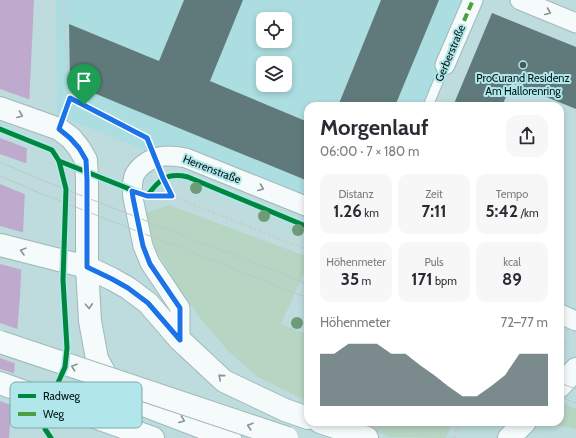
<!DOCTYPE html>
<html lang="de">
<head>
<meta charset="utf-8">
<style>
  :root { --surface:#fff; --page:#f7f7f7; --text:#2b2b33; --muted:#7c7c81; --accent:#445b5d }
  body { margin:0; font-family:Cabin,sans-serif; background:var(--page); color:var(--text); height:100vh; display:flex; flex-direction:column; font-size:15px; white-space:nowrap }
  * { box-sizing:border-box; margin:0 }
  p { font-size:13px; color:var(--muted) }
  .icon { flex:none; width:22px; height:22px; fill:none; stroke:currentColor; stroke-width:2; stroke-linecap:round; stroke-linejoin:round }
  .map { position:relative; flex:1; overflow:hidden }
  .side { position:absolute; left:304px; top:102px; width:260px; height:324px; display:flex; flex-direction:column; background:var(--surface); border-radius:12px; box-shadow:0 2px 6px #0003 }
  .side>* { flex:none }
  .controls { position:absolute; left:256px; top:12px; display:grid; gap:8px }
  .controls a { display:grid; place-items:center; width:36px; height:36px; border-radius:8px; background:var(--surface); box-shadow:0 2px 6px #0003; font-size:20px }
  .pin { position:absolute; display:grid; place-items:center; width:34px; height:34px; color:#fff; margin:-41px -17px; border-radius:50% 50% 50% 0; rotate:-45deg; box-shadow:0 0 4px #0007 }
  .pin .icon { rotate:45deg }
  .round { display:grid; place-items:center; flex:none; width:42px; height:42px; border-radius:12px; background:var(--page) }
  .head { display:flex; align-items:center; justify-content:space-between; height:68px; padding:0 16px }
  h1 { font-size:22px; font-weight:800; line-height:30px }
  .metrics { display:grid; grid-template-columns:repeat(3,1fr); gap:6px; height:68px; padding:4px 16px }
  .metrics div { display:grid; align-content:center; border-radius:10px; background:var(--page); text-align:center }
  .metrics b { font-size:17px; font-weight:800 }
  .metrics small { font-size:11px; font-weight:400 }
  .metrics p { font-size:11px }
  .chart { height:112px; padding:8px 16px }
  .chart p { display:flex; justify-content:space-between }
  .chart svg { width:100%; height:72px; margin-top:4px; fill:var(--accent); opacity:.7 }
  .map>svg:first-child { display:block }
</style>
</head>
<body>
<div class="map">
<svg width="576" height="438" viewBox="0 0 576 438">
  <rect width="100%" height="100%" fill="#bedcde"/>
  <path fill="#acdde0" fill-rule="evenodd" d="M56,0h417l-45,106h-120v110l-251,-101zM263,19h22v22h-22zM263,63h22v22h-22z"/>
  <g fill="#b6d5c2">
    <path d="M169,205l139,52v7l-27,60 27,11v67l-50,-25 -31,-27 -26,-31 -25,-35 -20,-34 -11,-37z"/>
    <path d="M563,403l13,6v20l-16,-3 -17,-1 1,-3h16v-16z"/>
    <path d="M354,422h98l-6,16 -57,-1z"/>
  </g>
  <path fill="#bfaacd" d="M0,0h34l-14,296 -11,142h-9z"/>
  <g fill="#bedcde">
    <path d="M0,89l31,11 -2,49 -29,-11z"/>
    <path d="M0,154l28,10 -1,31 -27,-11z"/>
    <path d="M0,226l25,7 -2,37 -23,-6z"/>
    <path d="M0,323l20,7 -3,34 -17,-6z"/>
    <path d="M0,369l16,5 -3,32 -13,-5z"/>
  </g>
  <g fill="#607a7c">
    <path d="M184,0h59l-33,81 98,41v59l-183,-75 -55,-23 -1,-59 90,37z"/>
    <path d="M381,0h58l-44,106h-57z"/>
    <path d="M492,13l84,34v62l-64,-26 -10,23h-49z"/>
  </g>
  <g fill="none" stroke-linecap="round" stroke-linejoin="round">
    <defs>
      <path id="lane" d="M428,106l17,-41"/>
      <g id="street">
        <path d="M520,0l56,23"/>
        <path d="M445,65l28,-65"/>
        <path d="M560,314l16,7"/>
        <path d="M180,340v-32l-30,-45 -7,-17 -10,-48c-1,-7 -1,-15 1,-22 2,-5 6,-9 10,-12 13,-10 27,-9 42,-6l122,49"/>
      </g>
      <g id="secondary">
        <path d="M0,108l59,21 12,9 8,10 7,12 1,20v87l3,54 7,38 16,29 33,18 84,32"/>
        <path d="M87,267l25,12 16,9 20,15 32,37 44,41 61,29 23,8"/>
        <path d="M560,386l16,-17"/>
        <path d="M320,422l47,16"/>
        <path d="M509,438l16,-16"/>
      </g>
      <g id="primary">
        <path d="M0,245l87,22"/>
        <path d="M0,383l153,55"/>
      </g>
    </defs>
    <use href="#lane" stroke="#a0b8ba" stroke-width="11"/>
    <use href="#street" stroke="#a0b8ba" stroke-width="21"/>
    <use href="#secondary" stroke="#a0b8ba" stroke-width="24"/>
    <use href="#primary" stroke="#a0b8ba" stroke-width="24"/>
    <g stroke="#c7d0d0" stroke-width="2.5" stroke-dasharray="3 2" stroke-linecap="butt">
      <path d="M63,0l7,98 -3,9"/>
      <path d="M70,98l76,39"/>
      <path d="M163,178l9,18"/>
      <path d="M155,196h17l136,54"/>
      <path d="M560,347l7,-7"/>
      <path d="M457,429l3,-7"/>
      <path d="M454,438l3,-9 11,-7"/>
    </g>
    <use href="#lane" stroke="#f5fafa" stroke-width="9"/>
    <use href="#street" stroke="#f5fafa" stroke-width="19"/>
    <use href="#secondary" stroke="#f5fafa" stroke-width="22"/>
    <use href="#primary" stroke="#f5fafa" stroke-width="22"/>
    <g stroke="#bec7c7" stroke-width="1">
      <path d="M0,162l44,19 264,103"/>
      <path d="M0,176l40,17 268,105"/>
      <path d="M560,383l16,6"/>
      <path d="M560,397l16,6"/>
    </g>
    <defs>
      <path id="primary-bridge" d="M0,342l287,96"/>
    </defs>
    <use href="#primary-bridge" stroke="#a0b8ba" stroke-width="24" stroke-linecap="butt"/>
    <use href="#primary-bridge" stroke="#f5fafa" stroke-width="22"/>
    <path stroke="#4ba140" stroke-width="4" stroke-dasharray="8 4" stroke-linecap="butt" d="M445,65l28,-65"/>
    <defs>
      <g id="cycleway">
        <path d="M0,129l52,21 7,11 7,28 -3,91 4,68 -2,19 -20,45v17l6,9"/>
        <path d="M59,161l88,35c12,-16 19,-24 41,-19l120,50"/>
      </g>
    </defs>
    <use href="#cycleway" stroke="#b1e7eb" stroke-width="8"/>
    <use href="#cycleway" stroke="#00873e" stroke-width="5"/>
  </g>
  <g fill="#6e9c79">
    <circle cx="196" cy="188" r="6"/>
    <circle cx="264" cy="216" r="6"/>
    <circle cx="298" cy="230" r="6"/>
    <circle cx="297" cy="323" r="6"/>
  </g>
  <defs><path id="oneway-chevron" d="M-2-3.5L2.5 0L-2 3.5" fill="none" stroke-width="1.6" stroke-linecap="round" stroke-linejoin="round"/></defs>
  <g stroke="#889394">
    <use href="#oneway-chevron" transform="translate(548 12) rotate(23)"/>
    <use href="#oneway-chevron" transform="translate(20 115) rotate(21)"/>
    <use href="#oneway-chevron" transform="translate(261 188) rotate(22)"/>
    <use href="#oneway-chevron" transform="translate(23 251) rotate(-165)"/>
    <use href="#oneway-chevron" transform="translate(89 306) rotate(87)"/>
    <use href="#oneway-chevron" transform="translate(74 367) rotate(-161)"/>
    <use href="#oneway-chevron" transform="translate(221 377) rotate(-140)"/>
    <use href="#oneway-chevron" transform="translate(182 420) rotate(21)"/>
    <use href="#oneway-chevron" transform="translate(250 426) rotate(-162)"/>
  </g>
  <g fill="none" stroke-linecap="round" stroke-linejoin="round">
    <defs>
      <path id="route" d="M70,98l77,40 16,40 9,18h-25l-15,-5 1,7 10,48 7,18 30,44v32l-32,-37 -20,-15 -16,-9 -25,-12v-87l-1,-20 -7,-12 -9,-10 -11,-9z"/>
    </defs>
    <use href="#route" stroke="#fff" stroke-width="8"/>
    <use href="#route" stroke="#1a73e8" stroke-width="5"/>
  </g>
  <circle fill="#445b5d" stroke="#b1e7eb" stroke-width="1.5" cx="523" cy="65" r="4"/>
  <g text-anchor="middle" stroke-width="4" stroke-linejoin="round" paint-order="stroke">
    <g font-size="11" fill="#021617" stroke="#b1e7eb">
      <text transform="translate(450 53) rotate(-67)" y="4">Gerberstraße</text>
      <text transform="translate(212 169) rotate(21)" y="4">Herrenstraße</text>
    </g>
    <g font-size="11" fill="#021617" stroke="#b1e7eb">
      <text x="523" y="82">ProCurand Residenz<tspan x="523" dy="13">Am Hallorenring</tspan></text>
    </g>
  </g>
  <rect x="10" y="382" width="132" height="46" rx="6" fill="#b1e7eb" stroke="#7ca8ab" stroke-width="1"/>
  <rect x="18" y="394" width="18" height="4" fill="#00873e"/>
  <rect x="18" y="412" width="18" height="4" fill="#4ba140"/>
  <g font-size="11" fill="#021617">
    <text x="43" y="400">Radweg</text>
    <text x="43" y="418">Weg</text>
  </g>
</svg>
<div class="controls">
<a><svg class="icon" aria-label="locate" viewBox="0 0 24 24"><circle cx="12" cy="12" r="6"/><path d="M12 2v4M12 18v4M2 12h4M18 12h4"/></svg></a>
<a><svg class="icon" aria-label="layers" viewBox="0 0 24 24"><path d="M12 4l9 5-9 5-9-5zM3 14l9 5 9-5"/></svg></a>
</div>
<div class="pin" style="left:84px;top:105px;background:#1e9e55"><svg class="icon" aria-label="arrive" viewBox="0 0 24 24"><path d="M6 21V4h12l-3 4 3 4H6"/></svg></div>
<section class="side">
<div class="head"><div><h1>Morgenlauf</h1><p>06:00 · 7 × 180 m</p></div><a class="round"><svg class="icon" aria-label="share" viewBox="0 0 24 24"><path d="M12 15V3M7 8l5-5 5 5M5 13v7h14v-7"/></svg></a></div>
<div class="metrics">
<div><p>Distanz</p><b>1.26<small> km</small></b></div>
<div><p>Zeit</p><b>7:11</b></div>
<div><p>Tempo</p><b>5:42<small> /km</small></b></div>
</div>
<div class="metrics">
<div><p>Höhenmeter</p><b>35<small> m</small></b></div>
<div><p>Puls</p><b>171<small> bpm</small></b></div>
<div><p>kcal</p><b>89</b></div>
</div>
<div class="chart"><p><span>Höhenmeter</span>72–77 m</p>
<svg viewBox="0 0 160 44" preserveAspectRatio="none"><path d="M0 44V12L10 12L20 6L30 6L40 6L50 12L60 12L70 19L80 25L90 32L100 38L110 38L120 32L130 25L140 12L150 12L160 12V44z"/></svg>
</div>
</section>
</div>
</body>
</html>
